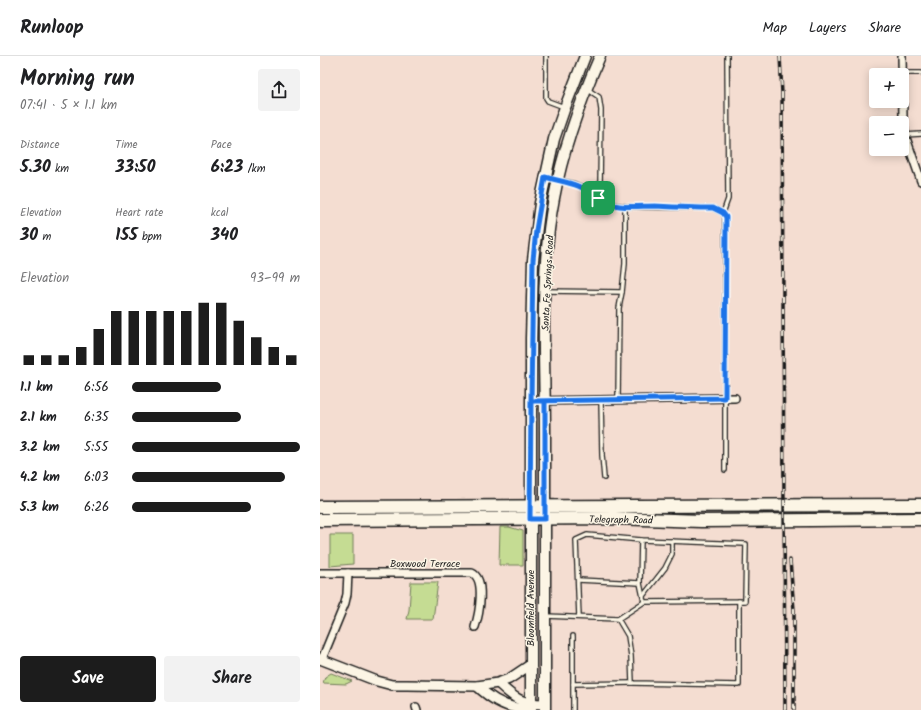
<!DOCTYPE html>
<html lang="en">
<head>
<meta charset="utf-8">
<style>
  :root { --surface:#fff; --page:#f2f2f2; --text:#202124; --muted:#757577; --line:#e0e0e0; --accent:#1c1c1c }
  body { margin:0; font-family:Kalam,sans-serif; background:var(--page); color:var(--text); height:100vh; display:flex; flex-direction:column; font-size:15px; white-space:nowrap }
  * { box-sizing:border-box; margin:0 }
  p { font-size:13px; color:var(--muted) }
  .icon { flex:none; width:22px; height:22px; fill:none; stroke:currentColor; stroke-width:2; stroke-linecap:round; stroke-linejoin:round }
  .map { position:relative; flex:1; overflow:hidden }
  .side { display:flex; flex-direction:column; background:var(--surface); width:320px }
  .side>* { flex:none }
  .tools { position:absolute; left:549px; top:12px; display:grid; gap:8px }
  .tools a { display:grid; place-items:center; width:40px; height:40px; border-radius:4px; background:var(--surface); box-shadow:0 2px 10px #0003; font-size:20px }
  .pin { position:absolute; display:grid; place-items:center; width:34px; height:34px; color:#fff; margin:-17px; border-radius:8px; box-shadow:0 2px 6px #0006 }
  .round { display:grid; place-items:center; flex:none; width:42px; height:42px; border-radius:4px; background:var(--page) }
  .headline { display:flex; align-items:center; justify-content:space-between; height:68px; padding:0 20px }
  h1 { font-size:22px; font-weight:600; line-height:30px }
  .metrics { display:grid; grid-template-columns:repeat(3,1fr); gap:6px; height:68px; padding:4px 20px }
  .metrics div { display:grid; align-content:center }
  .metrics b { font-size:17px; font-weight:600 }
  .metrics small { font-size:11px; font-weight:400 }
  .metrics p { font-size:11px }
  .chart { height:112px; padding:8px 20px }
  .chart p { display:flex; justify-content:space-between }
  .chart svg { width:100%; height:72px; margin-top:4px; stroke:var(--accent); stroke-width:6 }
  .button { display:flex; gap:8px; margin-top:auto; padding:8px 20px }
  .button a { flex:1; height:46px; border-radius:4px; background:var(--accent); color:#fff; font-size:16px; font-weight:600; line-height:46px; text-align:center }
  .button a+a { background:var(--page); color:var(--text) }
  ul { padding:0 20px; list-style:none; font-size:13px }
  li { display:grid; grid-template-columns:64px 48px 1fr; align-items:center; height:30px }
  li i { height:10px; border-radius:5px; background:var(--accent) }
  header { display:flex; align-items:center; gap:24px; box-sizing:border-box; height:56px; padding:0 20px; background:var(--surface); border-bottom:1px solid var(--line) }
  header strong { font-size:19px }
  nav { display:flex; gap:22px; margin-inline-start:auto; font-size:14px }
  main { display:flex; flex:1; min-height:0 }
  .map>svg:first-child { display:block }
</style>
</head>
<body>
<header>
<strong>Runloop</strong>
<nav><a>Map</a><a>Layers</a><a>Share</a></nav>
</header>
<main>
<section class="side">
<div class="headline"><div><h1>Morning run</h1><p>07:41 · 5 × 1.1 km</p></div><a class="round"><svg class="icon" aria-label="share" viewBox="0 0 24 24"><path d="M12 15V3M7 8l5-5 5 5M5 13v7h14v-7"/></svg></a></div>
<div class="metrics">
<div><p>Distance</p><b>5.30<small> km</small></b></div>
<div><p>Time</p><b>33:50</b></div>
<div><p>Pace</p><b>6:23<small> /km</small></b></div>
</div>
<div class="metrics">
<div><p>Elevation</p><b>30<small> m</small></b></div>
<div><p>Heart rate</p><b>155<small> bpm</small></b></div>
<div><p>kcal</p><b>340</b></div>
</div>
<div class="chart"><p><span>Elevation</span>93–99 m</p>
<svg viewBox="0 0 160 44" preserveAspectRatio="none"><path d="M5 44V38M15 44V38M25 44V38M35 44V33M45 44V22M55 44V11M65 44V11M75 44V11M85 44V11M95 44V11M105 44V6M115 44V6M125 44V17M135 44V27M145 44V33M155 44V38"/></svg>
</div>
<ul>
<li><b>1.1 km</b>6:56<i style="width:53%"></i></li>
<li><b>2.1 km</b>6:35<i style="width:65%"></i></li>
<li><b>3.2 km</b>5:55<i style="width:100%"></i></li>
<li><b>4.2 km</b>6:03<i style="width:91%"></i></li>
<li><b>5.3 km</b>6:26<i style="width:71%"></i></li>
</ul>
<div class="button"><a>Save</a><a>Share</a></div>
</section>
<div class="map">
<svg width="601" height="654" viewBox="0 0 601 654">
  <rect width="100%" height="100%" fill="#f4ddd1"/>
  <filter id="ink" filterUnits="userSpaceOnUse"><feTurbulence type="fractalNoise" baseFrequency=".025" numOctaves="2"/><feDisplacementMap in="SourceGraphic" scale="8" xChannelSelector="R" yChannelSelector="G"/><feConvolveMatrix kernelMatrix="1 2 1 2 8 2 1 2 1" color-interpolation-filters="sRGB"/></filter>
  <g filter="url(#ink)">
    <g fill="#c5dc93" stroke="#707c58">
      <path d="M180,471h9l14,4v34h-24z"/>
      <path d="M10,479h23v29l-23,2z"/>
      <path d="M91,526h27l-5,37h-26l2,-9z"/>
      <path d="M11,617l21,8 -6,3 -23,-1 2,-6z"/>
    </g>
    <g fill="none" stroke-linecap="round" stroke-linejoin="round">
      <defs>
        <g id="service">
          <path d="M226,0v42l2,3 16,6"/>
          <path d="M583,17h18"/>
          <path d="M267,33l12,8 2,13 -1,76 -2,12"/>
          <path d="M585,79l16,-1"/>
          <path d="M226,121l29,7 14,6 15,12 13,3 18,2 78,1 10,5 2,4v253"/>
          <path d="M403,157l5,-14 -1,-143"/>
          <path d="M225,235l77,1"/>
          <path d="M281,344l1,55 2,23"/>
          <path d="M298,344l1,-92 3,-16 3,-28v-58"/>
          <path d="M258,524l62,3 1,-43"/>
          <path d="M320,527l4,19"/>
          <path d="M323,540l22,-28 7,-14v-13"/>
          <path d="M226,560l72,3 26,-17 101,-1 1,-57 -105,-4 -54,-5 -11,5 3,77"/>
          <path d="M298,563l10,17 3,20 1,27 107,2v-84"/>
          <path d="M253,580v48l59,-1"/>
          <path d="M253,628v26"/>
        </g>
        <g id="minor">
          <path d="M582,0l1,62 2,17 16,46"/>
          <path d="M211,345l204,-3"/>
          <path d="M0,517h152c14,6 7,42 3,54"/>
          <path d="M2,603l23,-56 2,-9 1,-21"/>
          <path d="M96,651l1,3"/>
        </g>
        <g id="tertiary">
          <path d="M0,603l57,22 15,4h15l70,1 21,-3 11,-4 21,-14"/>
          <path d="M178,627c17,16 23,21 47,21"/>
          <path d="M157,630c13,12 30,24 49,22l5,-4"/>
        </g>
        <g id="secondary">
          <path d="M211,654v-372l2,-78 7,-57 14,-64 10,-29 21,-54"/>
          <path d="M225,654c0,-92 0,-184 0,-276 0,-78 -6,-159 9,-236 9,-49 26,-96 46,-142"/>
        </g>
        <g id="primary">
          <path d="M0,451l601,-2"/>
          <path d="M0,464l295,-2 86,3 220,-2"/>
        </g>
      </defs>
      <use href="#service" stroke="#1c1c1c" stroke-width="6"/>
      <use href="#minor" stroke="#1c1c1c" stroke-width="10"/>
      <use href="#tertiary" stroke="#1c1c1c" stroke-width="12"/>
      <use href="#secondary" stroke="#1c1c1c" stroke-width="13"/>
      <use href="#primary" stroke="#1c1c1c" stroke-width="15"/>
      <use href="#service" stroke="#fcf5e5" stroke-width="3.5"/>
      <use href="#minor" stroke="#fcf5e5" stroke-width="7"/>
      <use href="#tertiary" stroke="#fcf5e5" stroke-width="9"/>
      <use href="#secondary" stroke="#fcf5e5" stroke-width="10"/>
      <use href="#primary" stroke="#fcf5e5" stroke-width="12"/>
      <defs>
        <g id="rail">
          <path d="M460,0l2,38 3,616"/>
          <path d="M470,504l4,50v100"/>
        </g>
      </defs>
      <use href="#rail" stroke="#1c1c1c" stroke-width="3.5"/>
      <use href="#rail" stroke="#fcf5e5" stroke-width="2" stroke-dasharray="6" stroke-linecap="butt"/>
    </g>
  </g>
  <g fill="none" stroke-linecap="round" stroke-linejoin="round" filter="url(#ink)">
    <defs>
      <path id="route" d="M278,142c-18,-15 -32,-15 -53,-21l-9,53 -3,30 -2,141h14v118h-15l1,-118 194,-3 1,-181 -3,-4 -10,-5c-19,0 -39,-1 -58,-2 -19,0 -41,4 -57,-8"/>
    </defs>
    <use href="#route" stroke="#fff" stroke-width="8"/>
    <use href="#route" stroke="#1a73e8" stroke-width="5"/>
  </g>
  <g text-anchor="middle" stroke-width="3" stroke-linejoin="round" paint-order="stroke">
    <g font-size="10" fill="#1c1c1c" stroke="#fcf5e5">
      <text transform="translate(227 227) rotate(-87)" y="4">Santa Fe Springs Road</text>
      <text transform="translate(301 463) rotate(1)" y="4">Telegraph Road</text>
      <text x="105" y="511">Boxwood Terrace</text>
      <text transform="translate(210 552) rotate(-90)" y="4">Bloomfield Avenue</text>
    </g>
  </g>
</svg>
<div class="tools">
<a>+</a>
<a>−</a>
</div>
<div class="pin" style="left:278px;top:142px;background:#1e9e55"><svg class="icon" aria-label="arrive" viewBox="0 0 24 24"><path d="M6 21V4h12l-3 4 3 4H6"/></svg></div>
</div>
</main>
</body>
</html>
